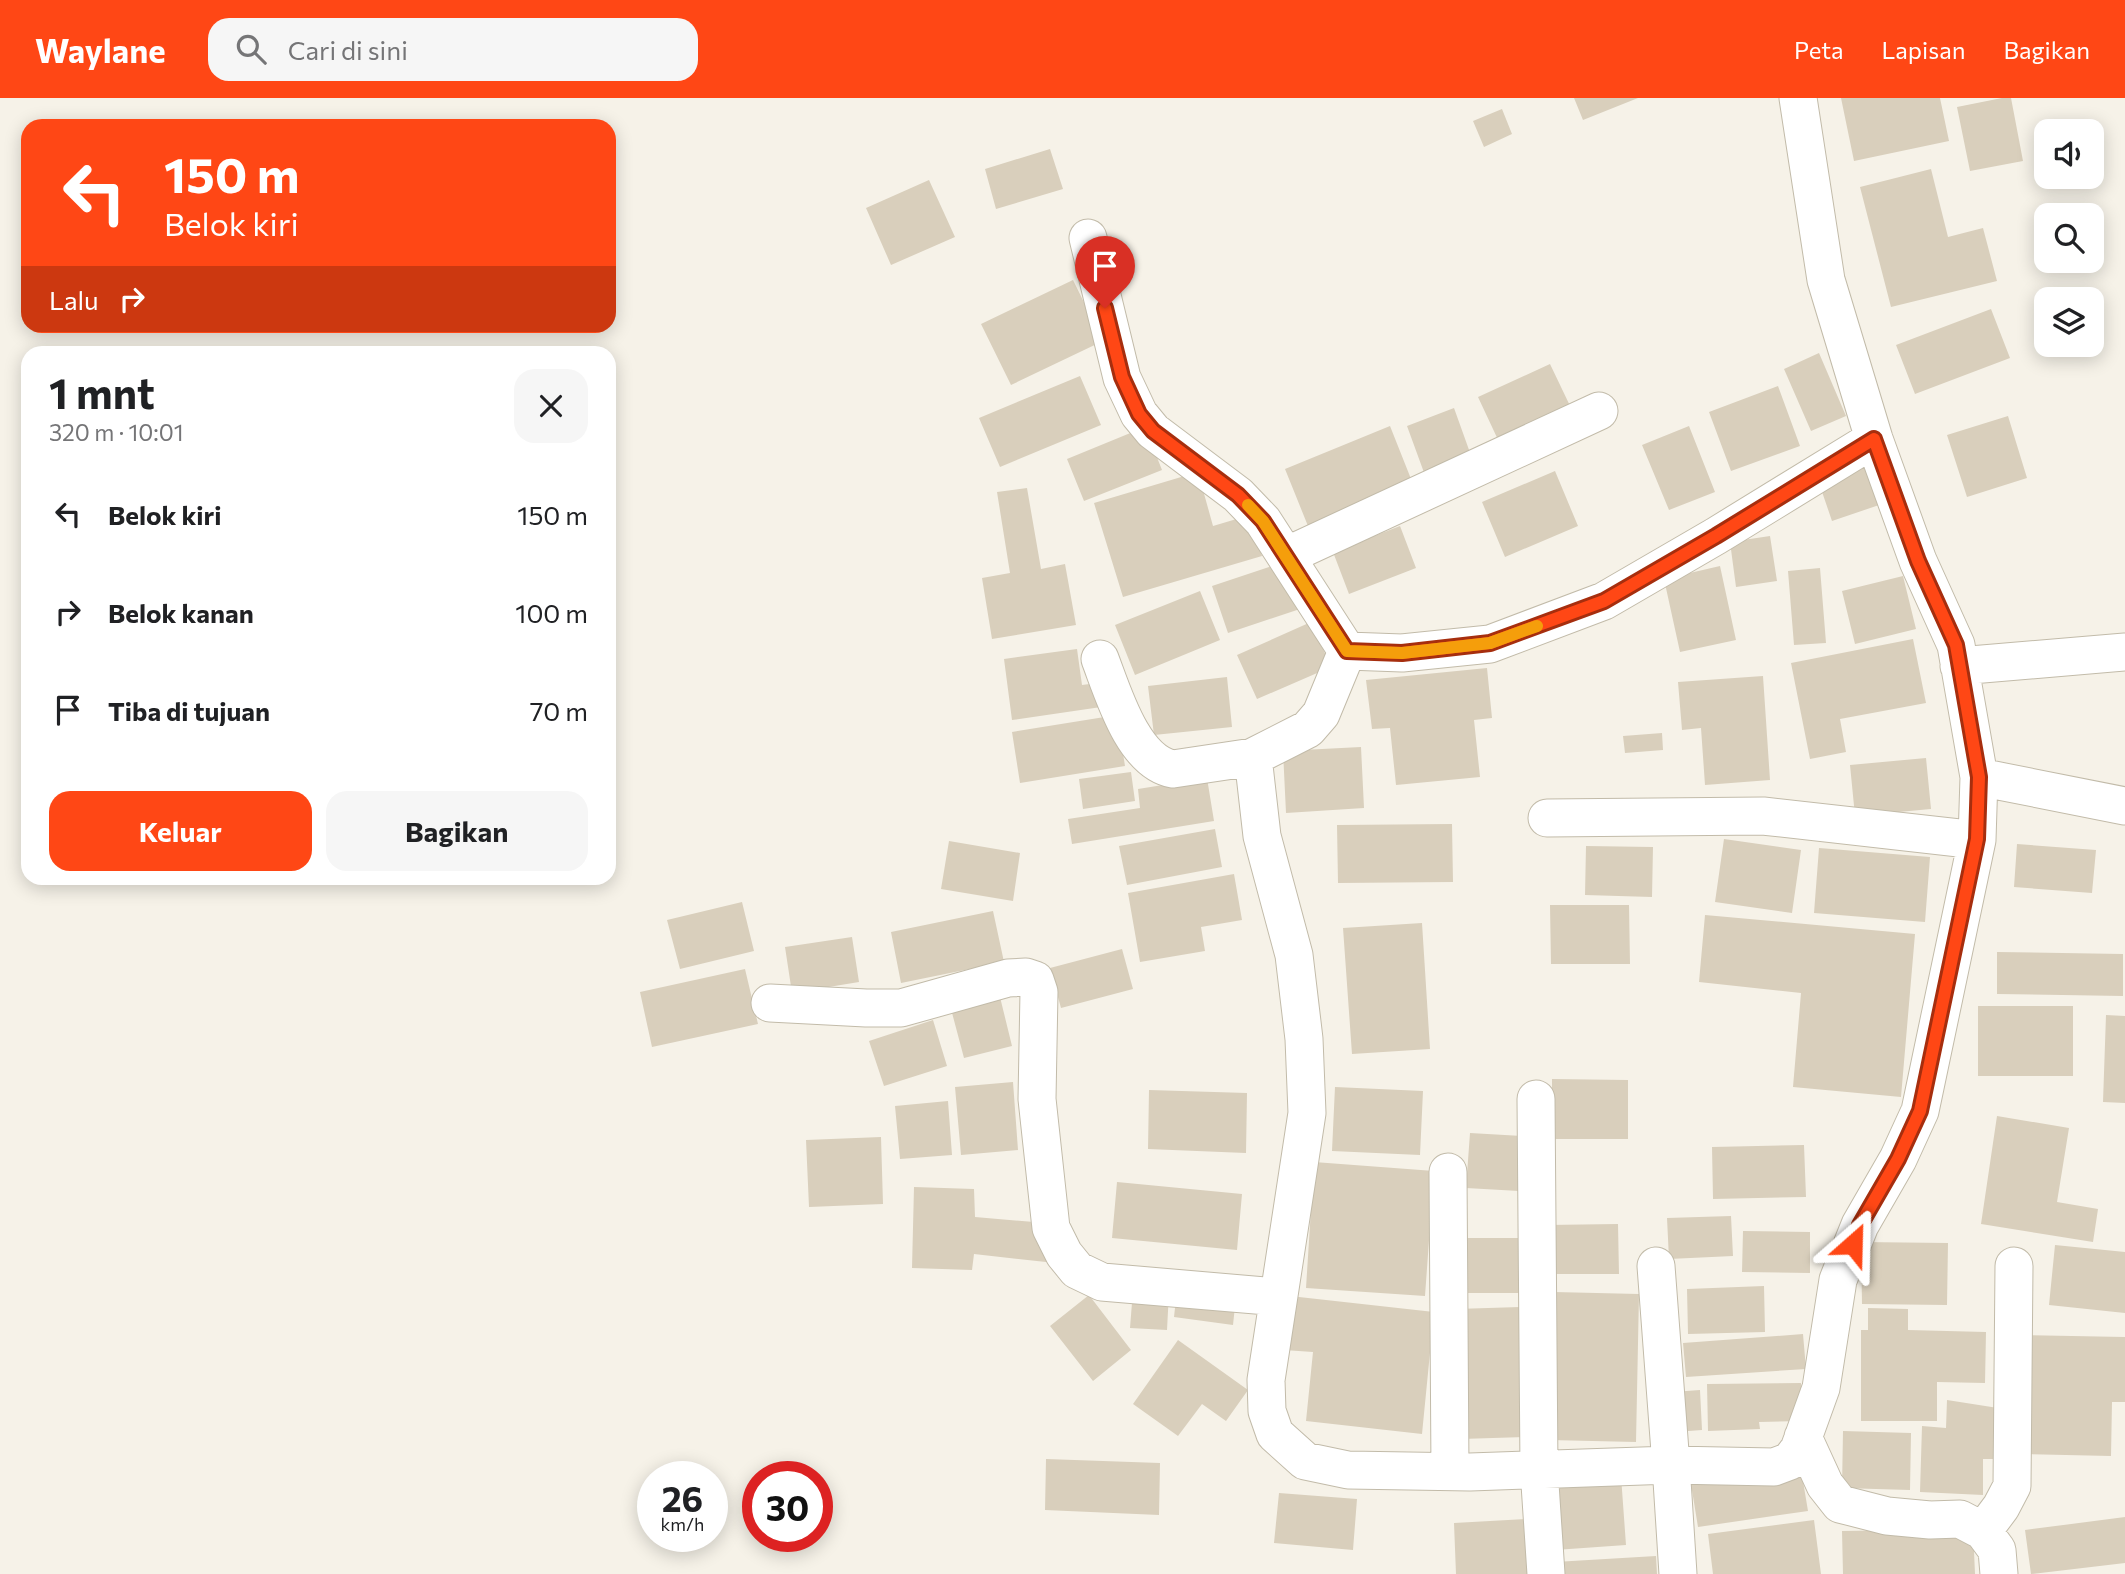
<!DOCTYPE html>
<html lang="id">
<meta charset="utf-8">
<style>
:root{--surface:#fff;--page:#f6f6f6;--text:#202124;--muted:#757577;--accent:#ff4715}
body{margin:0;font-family:Commissioner,sans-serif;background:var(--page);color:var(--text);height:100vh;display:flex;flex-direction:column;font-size:26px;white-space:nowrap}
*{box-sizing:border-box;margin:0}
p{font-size:23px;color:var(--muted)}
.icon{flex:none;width:38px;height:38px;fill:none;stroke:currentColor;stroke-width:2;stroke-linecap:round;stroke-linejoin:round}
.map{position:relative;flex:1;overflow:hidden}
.sheet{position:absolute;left:21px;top:248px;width:595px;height:539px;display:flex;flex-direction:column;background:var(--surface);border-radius:21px;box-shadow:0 4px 18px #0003}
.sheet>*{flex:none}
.top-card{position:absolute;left:21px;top:21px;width:595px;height:214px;border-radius:21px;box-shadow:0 4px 18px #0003;background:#ff4715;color:#fff;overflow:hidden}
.controls{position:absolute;left:2034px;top:21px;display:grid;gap:14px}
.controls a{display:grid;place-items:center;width:70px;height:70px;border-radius:14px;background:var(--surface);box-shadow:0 4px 18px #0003;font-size:35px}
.speed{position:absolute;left:637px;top:1363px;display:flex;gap:14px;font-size:35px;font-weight:700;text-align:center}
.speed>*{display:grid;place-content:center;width:91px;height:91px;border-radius:50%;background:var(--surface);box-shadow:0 4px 18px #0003;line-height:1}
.speed small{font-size:18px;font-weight:400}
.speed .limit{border:10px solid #d22;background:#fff;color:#111}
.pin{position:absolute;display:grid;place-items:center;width:60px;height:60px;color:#fff;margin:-72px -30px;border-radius:50% 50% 50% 0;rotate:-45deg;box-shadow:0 0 7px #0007}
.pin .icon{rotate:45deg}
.me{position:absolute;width:77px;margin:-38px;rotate:25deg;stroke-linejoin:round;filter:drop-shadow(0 0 5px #0008)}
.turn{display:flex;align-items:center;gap:24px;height:147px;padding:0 28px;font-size:32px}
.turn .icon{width:91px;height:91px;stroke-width:2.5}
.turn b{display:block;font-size:49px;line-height:60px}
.then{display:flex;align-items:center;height:66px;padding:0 28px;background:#0003;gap:14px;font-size:26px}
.round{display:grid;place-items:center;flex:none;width:74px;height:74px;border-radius:21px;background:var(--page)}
.overview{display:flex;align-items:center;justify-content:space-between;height:119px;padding:0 28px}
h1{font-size:42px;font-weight:700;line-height:52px}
.cta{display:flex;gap:14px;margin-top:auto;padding:14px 28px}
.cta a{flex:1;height:80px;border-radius:21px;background:var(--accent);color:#fff;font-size:28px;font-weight:700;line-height:80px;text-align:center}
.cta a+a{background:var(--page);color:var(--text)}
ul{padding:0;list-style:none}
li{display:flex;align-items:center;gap:21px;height:98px;padding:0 28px}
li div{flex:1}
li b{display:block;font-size:26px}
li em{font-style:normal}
header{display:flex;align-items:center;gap:42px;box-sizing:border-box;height:98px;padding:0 35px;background:var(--accent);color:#fff}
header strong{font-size:33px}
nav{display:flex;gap:38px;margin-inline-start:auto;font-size:24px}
.search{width:490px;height:63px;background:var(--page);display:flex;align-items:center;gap:18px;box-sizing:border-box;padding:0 24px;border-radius:21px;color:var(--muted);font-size:26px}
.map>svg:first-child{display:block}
.building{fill:#d9cfbc}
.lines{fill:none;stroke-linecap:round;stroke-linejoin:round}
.street-casing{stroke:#c2bba9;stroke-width:39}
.street{stroke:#fff;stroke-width:37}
.route-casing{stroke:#a62e0e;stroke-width:18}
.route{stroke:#ff4715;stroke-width:12}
.slow{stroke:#f59e0b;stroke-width:12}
</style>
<header>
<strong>Waylane</strong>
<div class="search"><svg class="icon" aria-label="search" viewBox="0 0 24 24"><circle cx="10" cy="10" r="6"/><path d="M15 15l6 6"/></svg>Cari di sini</div>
<nav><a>Peta</a><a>Lapisan</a><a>Bagikan</a></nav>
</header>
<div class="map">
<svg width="2125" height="1476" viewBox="0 0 2125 1476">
<rect width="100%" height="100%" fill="#f6f2e8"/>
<!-- building -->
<path class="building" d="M1574,0H1638L1583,22Z
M1841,0H1940L1949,43L1854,63Z
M2002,0H2011L2023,63L1970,73L1957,9Z
M1502,11L1512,36L1484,49L1473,23Z
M1050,51L1063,91L996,111L985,71Z
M1931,71L1948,139L1983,130L1997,183L1891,209L1860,89Z
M929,82L955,139L891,167L866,110Z
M1073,182L1103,243L1011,287L981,226Z
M1991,211L2010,260L1915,296L1896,247Z
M1819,255L1846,318L1811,333L1784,271Z
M1550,266L1572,312L1500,346L1478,299Z
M1080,278L1101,327L1000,369L979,320Z
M1778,288L1800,348L1731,373L1709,314Z
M1454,310L1473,363L1426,380L1407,328Z
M2008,318L2027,380L1967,399L1947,337Z
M1390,328L1415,391L1310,433L1285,371Z
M1689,328L1715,394L1669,412L1642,347Z
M1145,329L1162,372L1084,403L1067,361Z
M1871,364L1885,405L1832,423L1818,382Z
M1555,373L1578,428L1505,459L1482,404Z
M1198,374L1213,428L1250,417L1262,458L1123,499L1094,405Z
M1027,390L1041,471L1065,466L1076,527L992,541L982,480L1010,475L997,394Z
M1400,428L1416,470L1349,496L1333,454Z
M1770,438L1777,483L1736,489L1730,444Z
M1284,464L1300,511L1228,535L1212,488Z
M1720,468L1736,542L1680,554L1664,481Z
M1820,470L1826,545L1794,547L1788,473Z
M1903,478L1916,531L1855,546L1842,493Z
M1200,493L1220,542L1135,577L1115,527Z
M1311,524L1331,569L1257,601L1237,557Z
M1913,541L1926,605L1840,621L1846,654L1810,661L1791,565Z
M1077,551L1082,587L1105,584L1108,608L1012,622L1004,561Z
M1487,570L1492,620L1474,622L1480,679L1396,687L1390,630L1372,631L1366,582Z
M1763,578L1770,682L1705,687L1701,630L1682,632L1678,584Z
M1227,579L1232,629L1154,637L1148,588Z
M1117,617L1125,668L1020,685L1012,634Z
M1662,635L1663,652L1625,655L1623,638Z
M1361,649L1364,710L1286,715L1283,653Z
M1926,660L1931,711L1855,718L1850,667Z
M1131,674L1135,703L1083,711L1079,681Z
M1207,680L1214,723L1072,746L1068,721L1140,710L1138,691Z
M1452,726L1453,784L1338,785L1337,727Z
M1215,731L1222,769L1127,787L1119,748Z
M1724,741L1801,752L1792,815L1715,804Z
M949,743L1020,755L1013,803L941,791Z
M2017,746L2096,752L2092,795L2014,789Z
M1586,748L1653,749L1652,799L1585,797Z
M1819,750L1930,759L1925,824L1814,815Z
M1234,776L1242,822L1201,829L1205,853L1140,864L1128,795Z
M742,804L754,853L680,871L667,822Z
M1550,807H1629L1630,866H1551Z
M993,813L1004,864L901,885L891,834Z
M1705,817L1915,836L1901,999L1793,989L1801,895L1699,884Z
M1422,825L1430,951L1352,956L1343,830Z
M852,839L859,884L792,895L785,849Z
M1122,851L1133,891L1061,910L1050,870Z
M1997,854L2123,856V898L1997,896Z
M745,871L758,926L652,949L640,894Z
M1000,899L1012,948L964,960L951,911Z
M1978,908H2073V978H1978Z
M2106,917L2125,918V1005L2103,1004Z
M933,922L947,968L884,988L869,943Z
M1552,981L1628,982V1041H1552Z
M1013,984L1018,1052L961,1057L955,989Z
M1335,989L1423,993L1420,1057L1332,1053Z
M1149,992L1247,995L1246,1055L1148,1051Z
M948,1003L952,1057L900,1061L895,1008Z
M1997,1018L2069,1030L2057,1104L2098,1111L2093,1144L1981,1126Z
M1470,1035L1522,1038L1519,1093L1466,1090Z
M881,1039L883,1106L809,1109L806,1042Z
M1804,1047L1806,1099L1713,1101L1712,1049Z
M1314,1064L1434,1073L1425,1198L1306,1190Z
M1117,1084L1242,1096L1237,1152L1112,1140Z
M914,1089L974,1091L975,1119L1046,1125V1164L974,1156L972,1172L912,1170Z
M1731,1118L1733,1158L1669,1161L1667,1120Z
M1618,1126L1619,1176H1546V1127Z
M1743,1133L1810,1134V1175L1742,1174Z
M1462,1140H1525V1195H1462Z
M1861,1144L1948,1145L1947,1207L1862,1206Z
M2055,1147L2125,1154V1215L2049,1207Z
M1764,1188L1765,1234L1688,1236L1687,1191Z
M1133,1192L1169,1194L1167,1232L1130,1230Z
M1177,1192L1236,1199L1233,1227L1174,1219Z
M1554,1194L1639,1196L1636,1344L1549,1342Z
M1089,1197L1131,1252L1093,1283L1050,1228Z
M1290,1198L1434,1214L1422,1336L1306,1323L1313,1254L1284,1252Z
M1520,1209L1525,1339L1461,1341L1456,1211Z
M1868,1210L1908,1211V1232L1986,1234L1985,1285L1937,1284V1323H1861V1232H1868Z
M1803,1236L1806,1271L1686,1279L1683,1245Z
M2025,1237L2125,1239V1304H2112L2111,1358L2023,1356Z
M1178,1242L1248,1292L1226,1323L1202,1306L1178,1338L1133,1306Z
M1801,1285L1802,1323L1759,1324L1760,1331L1708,1333L1707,1286Z
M1700,1292L1702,1332L1675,1334L1673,1294Z
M1947,1302L1998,1310L1999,1361H1983V1397L1920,1394L1922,1328L1946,1330Z
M1843,1333L1911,1335L1910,1392L1842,1390Z
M1046,1361L1160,1365L1159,1417L1045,1412Z
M1801,1371L1808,1413L1698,1429L1691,1386Z
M1621,1378L1626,1447L1555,1452L1550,1383Z
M1279,1395L1357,1401L1353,1452L1274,1445Z
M2125,1419V1465L2031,1476L2025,1432Z
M1528,1421L1531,1476H1456L1454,1425Z
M1814,1422L1821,1476H1713L1708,1436Z
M1973,1431L1975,1476H1843L1842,1433Z
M1656,1458L1657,1476H1556L1555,1464Z"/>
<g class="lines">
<defs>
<path id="street" d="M1088,140L1122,280L1139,316L1153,333L1238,397L1263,423L1347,553L1321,616L1308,631L1253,659L1262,738L1294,857L1304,941L1307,1015L1266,1282L1267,1313L1275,1336L1305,1363L1348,1372L1470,1374L1671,1367L1678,1476
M1286,458L1599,313
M1347,553L1402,555L1490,546L1604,503L1716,438L1874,341
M1100,561C1113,595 1133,664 1173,671L1253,659
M1959,568L2125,554
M1979,679L2125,708
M1547,720L1763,718L1977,742
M770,905L866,910H901L1008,880L1026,879L1035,882L1039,894L1037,1001L1051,1130L1064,1156L1077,1172L1102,1184L1278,1199
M1536,1001L1539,1371L1546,1476
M1448,1074L1450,1373
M1656,1168L1671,1367L1774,1369L1790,1363L1799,1351L1821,1290L1838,1182L1860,1127L1898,1061L1920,1013L1977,742L1979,679L1956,547L1918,463L1874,341L1826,182L1798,0
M1803,1339L1825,1387L1840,1406L1887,1418L1930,1422L1960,1421L1983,1433L1997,1452L1999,1476
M1983,1433L2001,1409L2012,1388L2014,1168"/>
</defs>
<!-- street casing -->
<use href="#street" class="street-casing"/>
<!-- street -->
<use href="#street" class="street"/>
</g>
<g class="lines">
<defs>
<path id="route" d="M1105,210L1122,279L1139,316L1153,333L1238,397L1263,423L1347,553L1402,555L1490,545L1604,503L1716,438L1874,341L1918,463L1956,547L1979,679L1977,741L1920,1013L1898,1061L1860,1127L1853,1146"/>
</defs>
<!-- route casing -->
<use href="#route" class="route-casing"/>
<!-- route -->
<use href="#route" class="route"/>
<!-- slow -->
<path class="slow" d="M1248,407L1263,423L1347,553L1402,555L1490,545L1537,528"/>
</g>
</svg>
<div class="controls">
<a><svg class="icon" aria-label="sound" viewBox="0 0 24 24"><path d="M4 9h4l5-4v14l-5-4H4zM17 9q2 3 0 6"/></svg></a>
<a><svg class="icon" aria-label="search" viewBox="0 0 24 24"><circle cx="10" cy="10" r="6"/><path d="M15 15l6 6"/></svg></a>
<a><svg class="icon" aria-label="layers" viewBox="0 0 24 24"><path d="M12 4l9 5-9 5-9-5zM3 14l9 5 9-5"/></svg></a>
</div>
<div class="speed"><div>26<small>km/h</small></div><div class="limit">30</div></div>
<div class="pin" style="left:1105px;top:210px;background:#d93025"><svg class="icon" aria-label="arrive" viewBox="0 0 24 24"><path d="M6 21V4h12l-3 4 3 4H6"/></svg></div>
<svg class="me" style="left:1853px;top:1146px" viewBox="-20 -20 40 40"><path d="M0-17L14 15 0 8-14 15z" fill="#ff4715" stroke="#fff" stroke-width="4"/></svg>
<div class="top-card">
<div class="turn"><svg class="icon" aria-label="left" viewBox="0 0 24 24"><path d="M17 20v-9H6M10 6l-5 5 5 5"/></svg><div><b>150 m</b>Belok kiri</div></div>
<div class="then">Lalu<svg class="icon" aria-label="right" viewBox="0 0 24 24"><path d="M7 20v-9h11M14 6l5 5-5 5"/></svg></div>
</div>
<section class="sheet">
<div class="overview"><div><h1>1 mnt</h1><p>320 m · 10:01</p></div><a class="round"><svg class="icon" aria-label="close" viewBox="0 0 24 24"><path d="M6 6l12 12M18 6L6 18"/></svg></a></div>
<ul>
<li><svg class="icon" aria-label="left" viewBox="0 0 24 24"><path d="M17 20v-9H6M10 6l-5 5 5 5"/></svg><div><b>Belok kiri</b></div><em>150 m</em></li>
<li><svg class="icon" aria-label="right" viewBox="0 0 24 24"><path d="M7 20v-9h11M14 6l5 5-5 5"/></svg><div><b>Belok kanan</b></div><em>100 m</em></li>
<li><svg class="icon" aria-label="arrive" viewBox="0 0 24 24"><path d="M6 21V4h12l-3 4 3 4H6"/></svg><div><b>Tiba di tujuan</b></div><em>70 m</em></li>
</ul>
<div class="cta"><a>Keluar</a><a>Bagikan</a></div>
</section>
</div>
